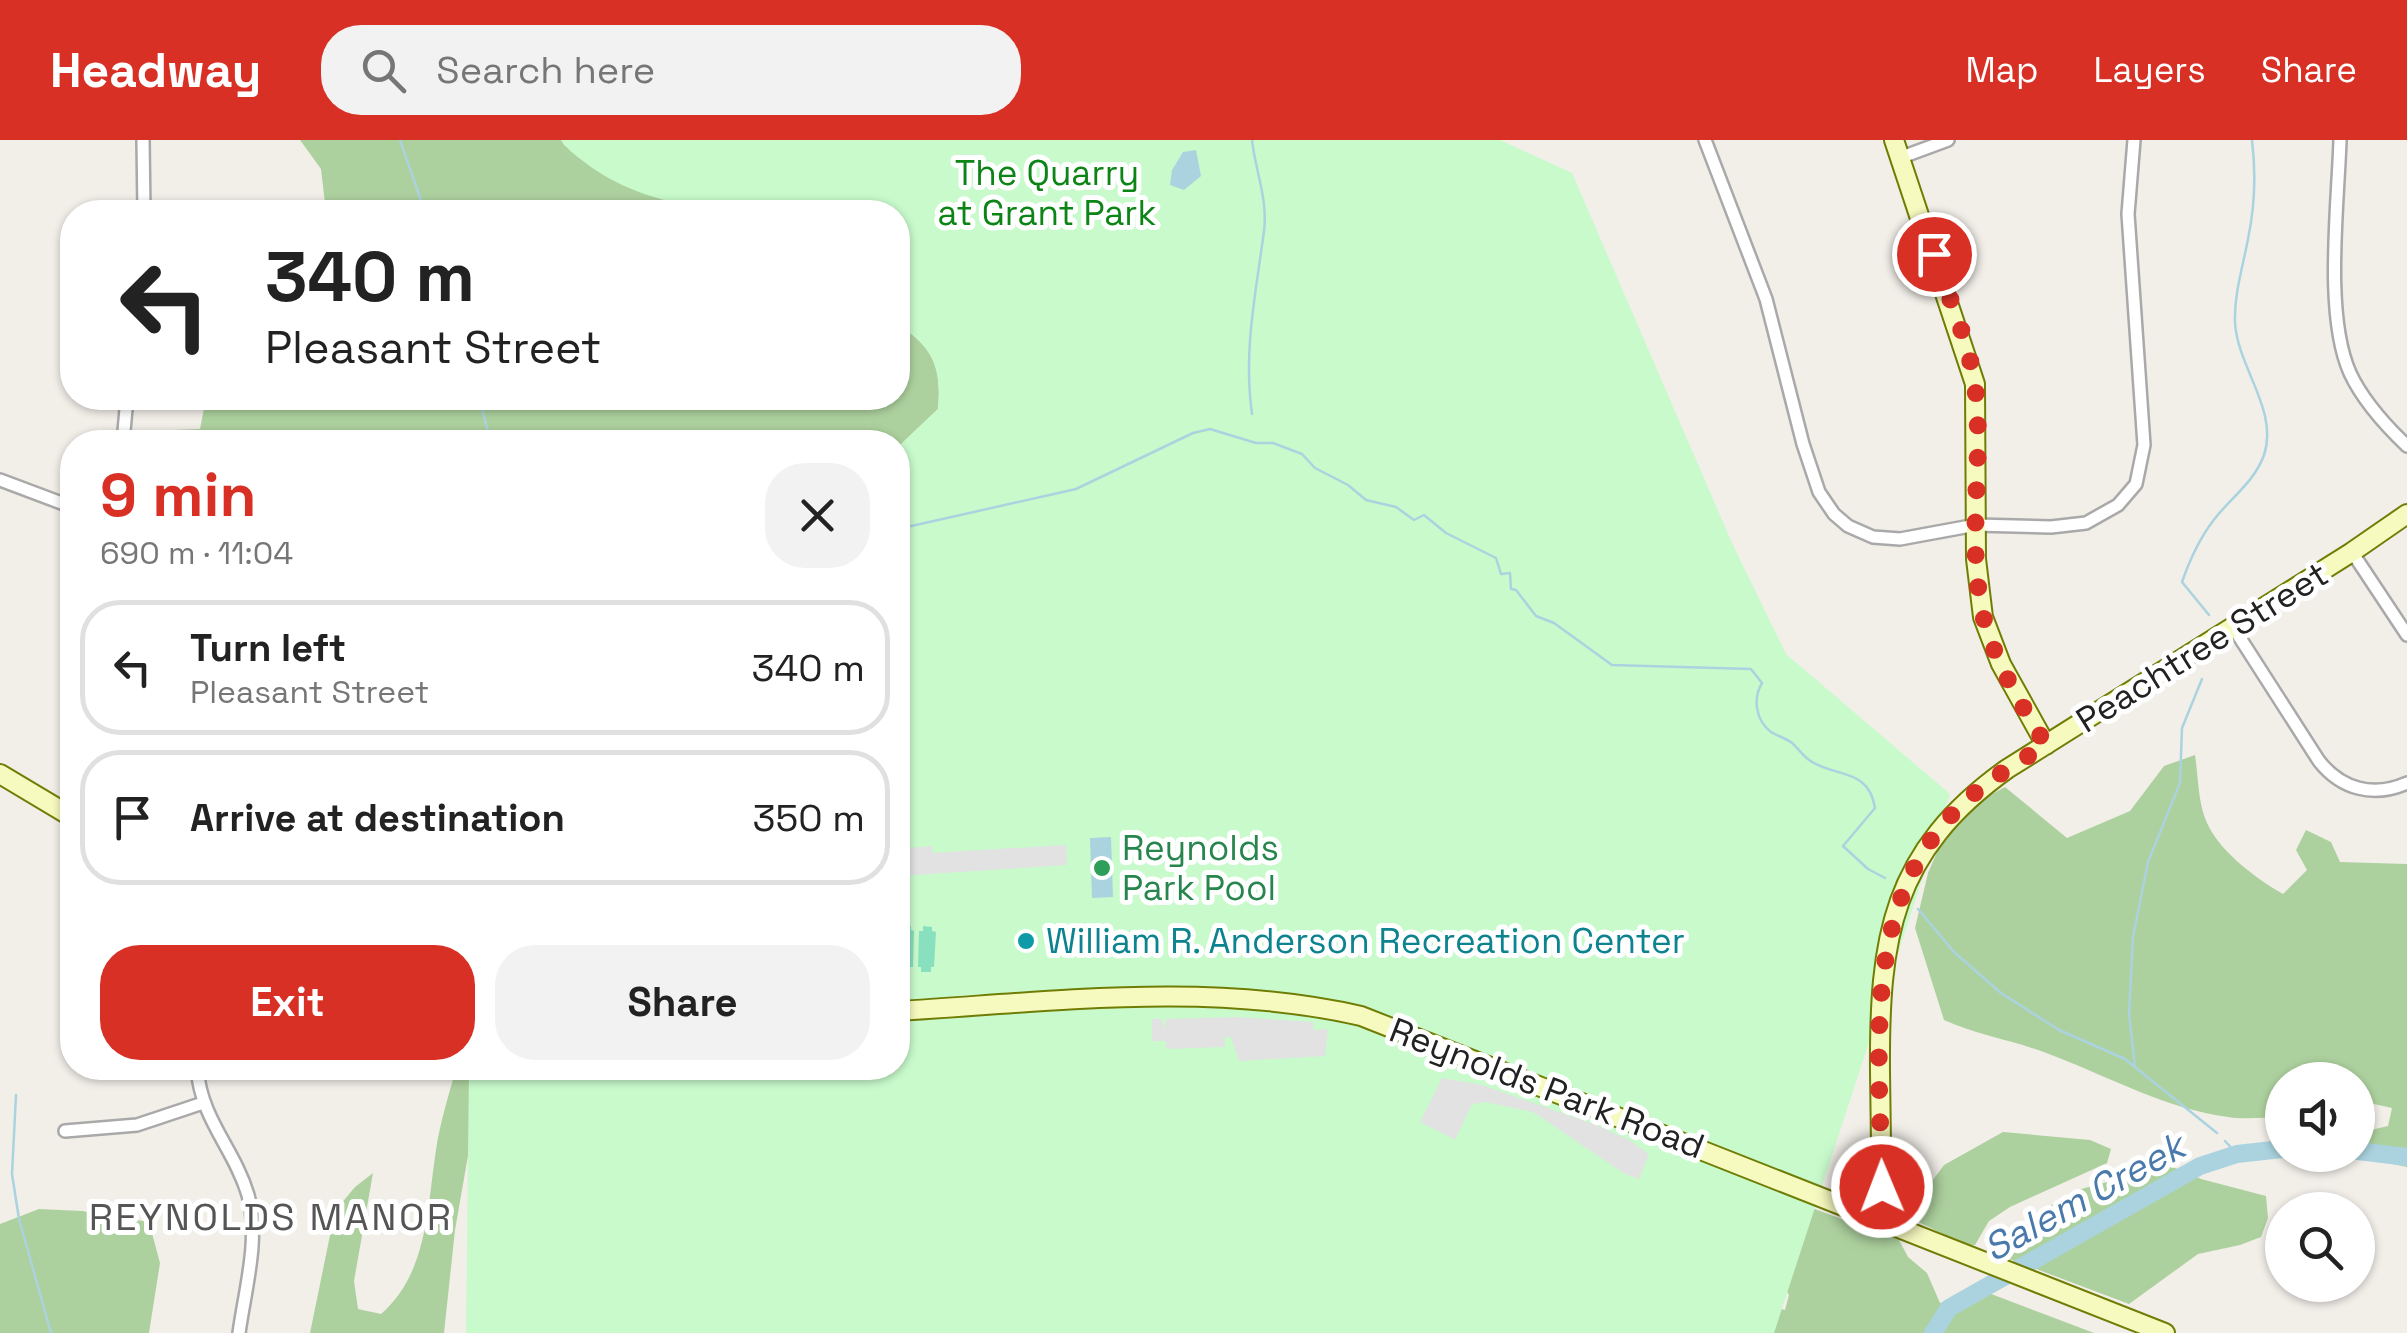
<!DOCTYPE html>
<meta charset="utf-8">
<style>
:root{--surface:#fff;--page:#f2f2f2;--text:#222;--muted:#767676;--line:#e0e0e0;--accent:#d93025}
body{margin:0;font-family:"Space Grotesk",sans-serif;background:var(--page);color:var(--text);height:100vh;display:flex;flex-direction:column;font-size:38px;white-space:nowrap}
*{box-sizing:border-box;margin:0}
p{font-size:32px;color:var(--muted)}
.icon{flex:none;width:55px;height:55px;fill:none;stroke:currentColor;stroke-width:2;stroke-linecap:round;stroke-linejoin:round}
.map{position:relative;flex:1;overflow:hidden}
.drawer{position:absolute;left:60px;top:290px;width:850px;height:650px;display:flex;flex-direction:column;background:var(--surface);border-radius:40px;box-shadow:0 2px 8px #0004}
.drawer>*{flex:none}
.hud{position:absolute;left:60px;top:60px;width:850px;height:210px;border-radius:40px;box-shadow:0 2px 8px #0004;background:#fff;color:var(--text);overflow:hidden}
.buttons{position:absolute;left:2265px;top:922px;display:grid;gap:20px}
.buttons a{display:grid;place-items:center;width:110px;height:110px;border-radius:50%;background:var(--surface);box-shadow:0 2px 8px #0004;font-size:50px}
.pin{position:absolute;display:grid;place-items:center;width:85px;height:85px;color:#fff;margin:-42px;border:5px solid #fff;border-radius:50%;box-shadow:0 2px 10px #0007}
.me{position:absolute;width:110px;margin:-55px;rotate:359deg;stroke-linejoin:round;filter:drop-shadow(0 0 8px #0008)}
.turn{display:flex;align-items:center;gap:35px;height:210px;padding:0 40px;font-size:45px}
.turn .icon{width:130px;height:130px;stroke-width:2.5}
.turn b{display:block;font-size:70px;line-height:85px}
.round{display:grid;place-items:center;flex:none;width:105px;height:105px;border-radius:40px;background:var(--page)}
.head{display:flex;align-items:center;justify-content:space-between;height:170px;padding:0 40px}
h1{font-size:60px;font-weight:700;line-height:75px;color:var(--accent)}
.cta{display:flex;gap:20px;margin-top:auto;padding:20px 40px}
.cta a{flex:1;height:115px;border-radius:40px;background:var(--accent);color:#fff;font-size:40px;font-weight:700;line-height:115px;text-align:center}
.cta a+a{background:var(--page);color:var(--text)}
ul{padding:0;list-style:none}
li{display:flex;align-items:center;gap:30px;height:135px;margin:0 20px 15px;padding:0 20px;border:5px solid var(--line);border-radius:40px}
li div{flex:1}
li b{display:block;font-size:38px}
li em{font-style:normal}
header{display:flex;align-items:center;gap:60px;box-sizing:border-box;height:140px;padding:0 50px;background:var(--accent);color:#fff}
header strong{font-size:48px}
nav{display:flex;gap:55px;margin-inline-start:auto;font-size:35px}
.search{width:700px;height:90px;background:var(--page);display:flex;align-items:center;gap:25px;box-sizing:border-box;padding:0 35px;border-radius:40px;color:var(--muted);font-size:38px}
.map>svg:first-child{display:block}
.forest{fill:#add19e}
.park{fill:#c8facc}
.pitch{fill:#88e0be}
.parking{fill:#e2e2e2}
.water{fill:#aad3df}
.lines{fill:none;stroke-linecap:round;stroke-linejoin:round}
.stream{stroke:#aad3df;stroke-width:2.5}
.river{stroke:#aad3df;stroke-width:18}
.street-casing{stroke:#a9a9a9;stroke-width:16}
.secondary-casing{stroke:#707d05;stroke-width:22}
.street{stroke:#fff;stroke-width:11}
.secondary{stroke:#f7fabf;stroke-width:18}
.route{stroke:#d93025;stroke-width:18;stroke-dasharray:0 32.4}
.leisure-dot{fill:#2e9e5b;stroke:#fff;stroke-width:4}
.culture-dot{fill:#0f9aa8;stroke:#fff;stroke-width:4}
.labels{text-anchor:middle;stroke-width:10;stroke-linejoin:round;paint-order:stroke}
.park-label{font-size:35px;fill:#0c8416;stroke:#fff}
.street-label{font-size:35px;fill:#222;stroke:#fff}
.leisure-label{font-size:35px;fill:#27864d;stroke:#fff;text-anchor:start}
.culture-label{font-size:35px;fill:#0d838f;stroke:#fff;text-anchor:start}
.water-label{font-size:38px;font-style:italic;fill:#4a7aab;stroke:#fff}
.neighbourhood-label{font-size:38px;letter-spacing:2.5px;fill:#555;stroke:#fff}
</style>
<header>
<strong>Headway</strong>
<div class="search"><svg class="icon" aria-label="search" viewBox="0 0 24 24"><circle cx="10" cy="10" r="6"/><path d="M15 15l6 6"/></svg>Search here</div>
<nav><a>Map</a><a>Layers</a><a>Share</a></nav>
</header>
<div class="map">
<svg width="2407" height="1193" viewBox="0 0 2407 1193">
<rect width="100%" height="100%" fill="#f2efe9"/>
<!-- forest -->
<path class="forest" d="M300,0H561L565,6L743,72H326L321,29Z
M898,185C933,206 942,228 938,269L898,307V302H145L146,291L200,289L206,258H898Z
M2195,615C2198,635 2198,659 2205,678C2216,709 2255,738 2283,754L2307,730L2296,710L2306,690L2331,702L2340,722L2407,724V1027L2351,1015H2358V993L2388,986L2392,968L2374,964L2358,967V940H2282V977C2265,977 2246,980 2228,977C2167,969 2111,938 2054,916C2018,901 1979,896 1944,880L1915,788L1928,733L1953,675L2005,647L2067,698L2130,671L2164,626Z
M456,928H502L473,987L455,1090L444,1193H310L335,1071L355,1047L373,1033L354,1141L358,1169L381,1174C428,1133 427,1068 436,1010C440,982 449,955 456,928Z
M2003,992L2090,1000L2111,1009L2107,1023L2010,1067L1989,1081L1975,1105H1966L1906,1076L1944,1025Z
M2162,1027H2173L2201,1039L2266,1056L2268,1078L2261,1097L2240,1105L2198,1114L2129,1164L1999,1115L2012,1090L2074,1051Z
M1782,1057L1899,1100L1908,1117L1927,1133L1940,1163L1986,1152L2094,1193H1475L1763,1164L1785,1170L1789,1155L1765,1116Z
M39,1069L82,1071L149,1082L160,1123L149,1193H0V1084Z"/>
<!-- park -->
<path class="park" d="M561,0H1500L1572,33L1732,403L1786,514L1950,654L1774,1193H466L469,928H898V307L938,269C942,228 933,206 898,185V72C797,72 666,87 583,21C575,15 567,9 561,0Z"/>
<!-- pitch -->
<path class="pitch" d="M901,785L911,786V790L914,791L913,827H909V832H900L898,790H901Z
M923,786L932,787V791L936,792L934,827H931V832H921V827H918L919,791H923Z"/>
<!-- parking -->
<path class="parking" d="M1066,705L1067,725L898,736V709L932,706V713Z
M1237,877L1313,882L1314,890L1328,889L1325,916L1239,921L1231,897H1225V907L1166,909V901H1152V879H1162L1164,889L1166,879Z
M1442,938L1482,945L1596,985L1631,1001L1649,1014L1639,1039L1625,1034L1533,972L1485,962L1472,964L1455,1000L1420,982Z"/>
<!-- water -->
<path class="water" d="M1196,10L1201,36L1184,50L1170,45L1172,30L1183,12Z
M1111,697L1113,757L1092,758L1090,698Z"/>
<g class="lines">
<!-- stream -->
<path class="stream" d="M400,0L425,72
M1252,0C1255,30 1268,58 1264,91C1256,153 1243,210 1252,274
M479,258L491,302
M898,389L1076,349L1193,293L1210,289L1256,303H1273L1302,314L1315,328L1348,345L1366,360L1396,367L1414,380L1424,375L1446,393L1496,418L1501,434L1510,433L1511,449L1516,450L1536,476L1554,483L1612,525L1751,529L1762,543C1753,558 1755,580 1771,592C1777,596 1786,598 1792,603C1798,608 1802,615 1809,620C1834,638 1869,627 1875,668L1843,706L1868,729L1885,738
M2209,475L2182,442C2189,422 2200,398 2213,381C2229,359 2254,343 2264,315C2279,270 2237,227 2235,182C2234,154 2243,126 2248,99C2255,66 2256,33 2252,0
M1918,769L1954,812L2001,853L2059,890L2125,919L2217,993
M2135,927L2129,873L2133,797L2148,722L2180,643L2182,588L2202,539
M16,955L12,1034L19,1079L51,1193
M2225,1001L2237,1014"/>
<!-- river -->
<path class="river" d="M2358,1011L2407,1017
M1933,1193L1949,1168L2200,1026L2237,1014L2282,1009"/>
<defs>
<path id="street" d="M143,0L144,72
M1705,0L1766,159L1803,304L1819,352L1834,374L1848,386L1873,397L1900,399L1976,385L2051,387L2086,383L2118,365L2136,344L2144,305L2128,74L2134,0
M2340,0C2338,65 2324,175 2350,233C2363,261 2385,285 2407,306
M1902,17L1948,0
M123,302L127,258
M0,340L72,367
M2352,412L2407,495
M2233,487L2319,621C2341,649 2373,658 2407,643
M197,928C201,980 234,1008 248,1055C260,1099 245,1149 239,1193
M65,991L137,985L203,963"/>
<path id="secondary" d="M1894,0L1975,244L1976,419L1983,477L2001,524L2046,605
M0,634L72,677
M898,871C1051,862 1209,841 1361,876L2165,1193
M1882,1079C1881,1030 1881,981 1880,932C1879,798 1891,712 2007,629L2352,412L2407,374"/>
</defs>
<!-- street casing -->
<use href="#street" class="street-casing"/>
<!-- secondary casing -->
<use href="#secondary" class="secondary-casing"/>
<!-- street -->
<use href="#street" class="street"/>
<!-- secondary -->
<use href="#secondary" class="secondary"/>
</g>
<g class="lines">
<!-- route -->
<path class="route" d="M1882,1047C1880,913 1857,755 1970,657C1993,637 2020,621 2046,605C2019,561 1988,512 1980,460C1968,389 1984,317 1975,246C1969,201 1948,156 1934,114"/>
</g>
<!-- markers -->
<circle class="leisure-dot" cx="1102" cy="728" r="10"/>
<circle class="culture-dot" cx="1026" cy="801" r="10"/>
<g class="labels">
<!-- park labels -->
<g class="park-label">
<text x="1047" y="45">The Quarry<tspan x="1047" dy="40">at Grant Park</tspan></text>
</g>
<!-- street labels -->
<g class="street-label">
<text transform="translate(2202 507) rotate(-32)" y="12">Peachtree Street</text>
<text transform="translate(1547 948) rotate(21)" y="12">Reynolds Park Road</text>
</g>
<!-- leisure labels -->
<g class="leisure-label">
<text x="1122" y="720">Reynolds<tspan x="1122" dy="40">Park Pool</tspan></text>
</g>
<!-- culture labels -->
<g class="culture-label">
<text x="1046" y="813">William R. Anderson Recreation Center</text>
</g>
<!-- water labels -->
<g class="water-label">
<text transform="translate(2084 1057) rotate(-29)" y="13">Salem Creek</text>
</g>
<!-- neighbourhood labels -->
<g class="neighbourhood-label">
<text x="271" y="1090">REYNOLDS MANOR</text>
</g>
</g>
</svg>
<div class="buttons">
<a><svg class="icon" aria-label="sound" viewBox="0 0 24 24"><path d="M4 9h4l5-4v14l-5-4H4zM17 9q2 3 0 6"/></svg></a>
<a><svg class="icon" aria-label="search" viewBox="0 0 24 24"><circle cx="10" cy="10" r="6"/><path d="M15 15l6 6"/></svg></a>
</div>
<div class="pin" style="left:1934px;top:114px;background:#d93025"><svg class="icon" aria-label="arrive" viewBox="0 0 24 24"><path d="M6 21V4h12l-3 4 3 4H6"/></svg></div>
<svg class="me" style="left:1882px;top:1047px" viewBox="-20 -20 40 40"><circle r="17" fill="#d93025" stroke="#fff" stroke-width="3"/><path d="M0-11L8 9 0 5-8 9z" fill="#fff"/></svg>
<div class="hud">
<div class="turn"><svg class="icon" aria-label="left" viewBox="0 0 24 24"><path d="M17 20v-9H6M10 6l-5 5 5 5"/></svg><div><b>340 m</b>Pleasant Street</div></div>
</div>
<section class="drawer">
<div class="head"><div><h1>9 min</h1><p>690 m · 11:04</p></div><a class="round"><svg class="icon" aria-label="close" viewBox="0 0 24 24"><path d="M6 6l12 12M18 6L6 18"/></svg></a></div>
<ul>
<li><svg class="icon" aria-label="left" viewBox="0 0 24 24"><path d="M17 20v-9H6M10 6l-5 5 5 5"/></svg><div><b>Turn left</b><p>Pleasant Street</p></div><em>340 m</em></li>
<li><svg class="icon" aria-label="arrive" viewBox="0 0 24 24"><path d="M6 21V4h12l-3 4 3 4H6"/></svg><div><b>Arrive at destination</b></div><em>350 m</em></li>
</ul>
<div class="cta"><a>Exit</a><a>Share</a></div>
</section>
</div>
